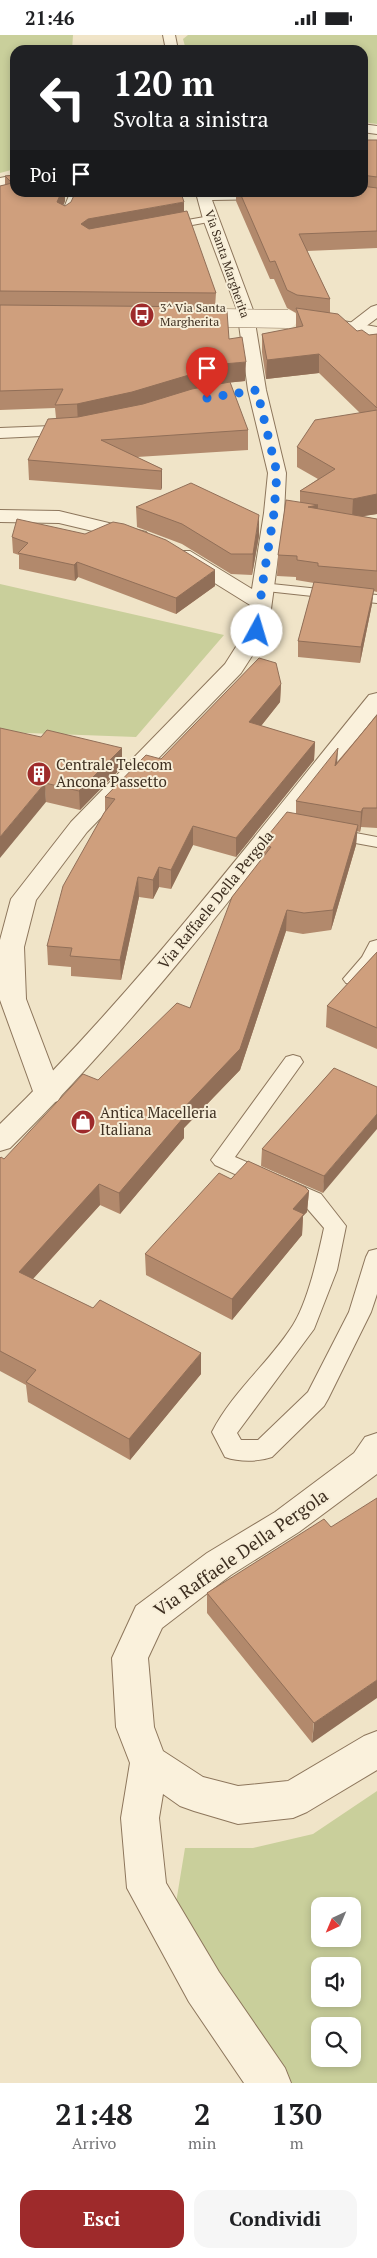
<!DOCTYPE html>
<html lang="it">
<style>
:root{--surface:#fff;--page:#f6f6f6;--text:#202124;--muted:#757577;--accent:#9e2a2b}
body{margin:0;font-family:"PT Serif",serif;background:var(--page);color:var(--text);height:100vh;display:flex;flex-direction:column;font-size:19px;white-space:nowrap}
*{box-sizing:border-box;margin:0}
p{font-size:16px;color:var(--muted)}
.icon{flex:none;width:28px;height:28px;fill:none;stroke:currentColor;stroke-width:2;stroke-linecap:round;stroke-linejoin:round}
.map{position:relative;height:2048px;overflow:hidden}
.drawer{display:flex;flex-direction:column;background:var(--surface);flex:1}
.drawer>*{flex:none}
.banner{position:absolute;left:10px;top:10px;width:358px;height:152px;border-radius:15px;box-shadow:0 2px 8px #0003;background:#202124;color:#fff;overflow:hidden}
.needle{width:32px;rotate:224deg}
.buttons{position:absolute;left:311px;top:1862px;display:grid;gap:10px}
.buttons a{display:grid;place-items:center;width:50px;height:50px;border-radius:10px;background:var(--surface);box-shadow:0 2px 8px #0003;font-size:25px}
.pin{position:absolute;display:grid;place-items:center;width:42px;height:42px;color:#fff;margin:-51px -21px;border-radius:50% 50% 50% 0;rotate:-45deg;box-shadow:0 0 5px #0007}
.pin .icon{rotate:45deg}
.me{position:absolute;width:55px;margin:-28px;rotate:6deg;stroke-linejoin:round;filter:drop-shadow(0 0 4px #0008)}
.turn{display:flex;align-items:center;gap:18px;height:105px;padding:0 20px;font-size:22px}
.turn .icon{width:65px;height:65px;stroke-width:2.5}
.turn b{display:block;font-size:35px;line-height:42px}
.then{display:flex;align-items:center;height:48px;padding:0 20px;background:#0003;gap:10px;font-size:19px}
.eta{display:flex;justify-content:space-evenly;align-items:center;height:85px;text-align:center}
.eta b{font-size:30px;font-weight:700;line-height:35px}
.cta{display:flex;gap:10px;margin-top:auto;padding:10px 20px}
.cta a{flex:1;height:58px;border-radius:15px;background:var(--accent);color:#fff;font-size:20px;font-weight:700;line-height:58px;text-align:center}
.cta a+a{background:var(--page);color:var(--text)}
.status{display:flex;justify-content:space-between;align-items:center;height:35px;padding:0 25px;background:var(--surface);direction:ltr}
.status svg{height:14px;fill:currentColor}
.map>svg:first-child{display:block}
.green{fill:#c9cf9b;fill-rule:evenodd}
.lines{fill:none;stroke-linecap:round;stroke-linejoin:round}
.service-casing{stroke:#8d765c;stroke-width:2}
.minor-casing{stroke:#8d765c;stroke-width:2}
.tertiary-casing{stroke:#8d765c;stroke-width:2}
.service{fill:#faf1dc;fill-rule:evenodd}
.minor{fill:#faf1dc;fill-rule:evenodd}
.tertiary{fill:#faf1dc;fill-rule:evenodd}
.tertiary-bridge-casing{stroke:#8d765c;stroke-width:19;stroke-linecap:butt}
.tertiary-bridge{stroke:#faf1dc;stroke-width:18}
.wall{fill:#b2896c}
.shaded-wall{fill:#916f58}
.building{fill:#cf9f7d;stroke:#916f58}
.route{stroke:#1a73e8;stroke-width:9;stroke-dasharray:0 16.2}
.labels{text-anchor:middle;stroke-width:4;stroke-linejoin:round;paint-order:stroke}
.far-street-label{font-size:12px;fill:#3d2e20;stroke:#f7eed8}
.far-poi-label{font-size:12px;fill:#3d2e20;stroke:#f7eed8;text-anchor:start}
.poi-label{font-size:15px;fill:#3d2e20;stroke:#f7eed8;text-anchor:start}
.street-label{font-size:15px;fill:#3d2e20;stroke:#f7eed8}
.near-street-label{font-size:18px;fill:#3d2e20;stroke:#f7eed8}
</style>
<div class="status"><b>21:46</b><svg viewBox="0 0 49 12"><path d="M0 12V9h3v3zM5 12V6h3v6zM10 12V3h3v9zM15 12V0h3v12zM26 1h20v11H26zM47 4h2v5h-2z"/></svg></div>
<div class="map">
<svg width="377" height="2048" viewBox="0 0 377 2048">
<rect width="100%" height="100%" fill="#f0e4c8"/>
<!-- green -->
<path class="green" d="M0,0H73L72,15H15V134L0,138Z
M188,0H377V89L363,87L362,15H186L183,4Z
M0,549L224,600L136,702L0,697Z
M377,1756V2048H282L174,1880L185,1813H253L313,1799ZM320,1871H352V1904H320ZM320,1931H352V1964H320ZM320,1991H352V2024H320Z"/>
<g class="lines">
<defs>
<path id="service" d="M70,158H80L70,183L65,186L60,183Z
M210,181L215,184L214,186L165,195L160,192L165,189Z
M262,548L377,560V568L257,555L255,552L257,549Z
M329,793L377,802V812L323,802L320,798L323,794Z
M377,905V929C368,940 361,952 346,948L343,944L362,922L370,907Z
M293,1020L300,1022L303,1027L235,1122L321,1159L346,1191L337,1235L314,1294L237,1398L241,1405H258L308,1357L349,1277L366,1222L369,1216L377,1214V1259L371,1277L328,1364L324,1371L272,1422C258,1427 239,1427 225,1422L212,1397C232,1357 269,1328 293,1290C308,1266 318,1221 324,1193L305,1171L215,1130L211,1125L286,1022Z"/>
<path id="minor" d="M362,89L377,91V99L362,97Z
M196,158H278L280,160L273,164L212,165L253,275L266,355L286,438L284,478L268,596L241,638L87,797L36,865L24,912L26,964L62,1059L58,1066L48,1069L38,1066L34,1059L0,965V905L11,864L71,787L225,629L246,596L250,570L176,524L173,520L176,516H190L252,554L264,478L268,438L248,355L237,275L203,184Z
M377,270V283L361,295H349L347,292L349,289L371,272Z
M78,390L84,391L87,395L84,399L0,403V393Z
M0,475L59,476L146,497L149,501L146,505L139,507L59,488L0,487Z
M377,1398V1439L299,1497L231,1540L162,1593L148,1623L154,1692L163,1716L203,1742L238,1751L288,1746L364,1701L377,1696V1735L307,1777L293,1783L238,1789L194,1776L180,1771L163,1759L159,1783L166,1848L219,1937L285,2033L291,2048H244L189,1967L127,1853L121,1783L130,1728L116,1692L112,1623L136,1571L207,1518L275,1477L354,1418L365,1402Z"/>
<path id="tertiary" d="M163,0H175L178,15H166Z
M15,140V148L0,151V143Z
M315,281L377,292V302L309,289L307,286L309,283Z
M377,658V679C259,827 145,980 10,1113L0,1116V1089C135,958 250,806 369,660Z"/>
</defs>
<!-- service casing -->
<use href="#service" class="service-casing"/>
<!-- minor casing -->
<use href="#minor" class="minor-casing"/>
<!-- tertiary casing -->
<use href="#tertiary" class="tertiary-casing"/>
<!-- service -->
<use href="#service" class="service"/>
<!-- minor -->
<use href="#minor" class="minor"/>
<!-- tertiary -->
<use href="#tertiary" class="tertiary"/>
<defs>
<path id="tertiary-bridge" d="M223,283L288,284"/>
</defs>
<!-- tertiary-bridge casing -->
<use href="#tertiary-bridge" class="tertiary-bridge-casing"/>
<!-- tertiary-bridge -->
<use href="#tertiary-bridge" class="tertiary-bridge"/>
</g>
<!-- wall -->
<path class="wall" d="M362,105H377V213L307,216L330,264V278L357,296L369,300L377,299V479L362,481L377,484V557L373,556L372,569L360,628L298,622V606L314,548L296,545V542L277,541L278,520L300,467V456L318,444L297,432V412L360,378L319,338L266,344L262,317V299L296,293V278L287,273L274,244H270L236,166V158H362Z
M15,140V158H65V166L63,170L65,171L184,176L216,258L215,272L245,346L225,348L248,395V415L137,422L162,434L161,455L29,445L28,425L56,383L55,373L0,375V151L5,150V141Z
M136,472L259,501L252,540L231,539L182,509L137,492Z
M12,502L215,551L176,579L78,542L75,546L19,534V520L13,518Z
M281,649L280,667L261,691L315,707L314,725L236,822L193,810L171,854L159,852L153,864L139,862L121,945L71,941V932L48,930L47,911L105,776V762L161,724Z
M377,680V793L361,792L360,797L357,796L356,810L331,895L303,899L286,896L240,1035L184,1093V1103L120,1179L100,1170L33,1244L201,1339L130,1425L28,1367L26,1350L0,1336V1123L4,1124L98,1045L190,973L261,825V809L296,779V766L337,727Z
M41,702L122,713V732L80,775L46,767Z
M377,917V1014L326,992L327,971Z
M334,1033L323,1158L261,1131L262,1114Z
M231,1144L309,1156L307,1177L303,1181L302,1200L232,1285L146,1240L145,1219Z
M331,1492L312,1708L207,1578V1558Z"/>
<!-- shaded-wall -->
<path class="shaded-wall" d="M61,158H65V166L58,184L57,167Z
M184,167V184L89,201L81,189L88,184Z
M319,319V338L266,344L267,325Z
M246,327L245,346L225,348V353L78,388L77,369L223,329Z
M162,434V453L161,455V436Z
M377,459V479L352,483L353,464Z
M318,470L317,490L308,472Z
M259,480V501L252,540L253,519Z
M77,527L78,542L75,546L74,530Z
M215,535V551L176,579V563Z
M374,554L372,569L360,628L361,612Z
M281,649L280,667L249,706V687Z
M315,707L314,725L236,822V803Z
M122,713V732L80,775L79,756Z
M338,713L337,732L335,731Z
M45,748L46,767L0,823V802Z
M363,773L361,792L360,797L361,777Z
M358,790L356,810L331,895L333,875Z
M193,791V810L171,854V835Z
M159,832V852L153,864V845Z
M138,842L139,862L121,945L120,925Z
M287,875L286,896L240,1035L184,1093V1103L120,1179L119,1158L178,1079Z
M377,1079V1094L323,1158L324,1141Z
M99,1149L100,1170L20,1258L19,1237Z
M309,1156L307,1177L303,1181L302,1200L232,1285V1264L293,1174Z
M201,1318V1339L130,1425L129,1404Z
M377,1645V1663L312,1708L314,1688Z"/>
<!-- building -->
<path class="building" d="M362,105H377V142L362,140Z
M15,140V158H61L57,167L65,171L71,167L75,158H181L184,167L88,184L81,189L89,194L187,176L216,258L0,256V151L12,148L5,141Z
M362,151L377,153V196L299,199L330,264L297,260L287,255L275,226L270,227L240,158H362Z
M0,270L215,272L227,276L229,304L242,302L246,327L223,329L225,334L189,340L132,357L77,369L55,370L63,354L0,356Z
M296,273L338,279L357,296L362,295L369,300L377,299V373L319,319L267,325L262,299L303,291Z
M230,347L248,395L101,405L162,434L161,436L28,425L48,384L78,382L143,369L192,354Z
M377,375V459L353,464L300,456L335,434L297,412L315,385Z
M191,448L259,480L253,519H231L182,489L136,472Z
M286,465L318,470L308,472L377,484V536L318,531V528L297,525V521L278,520Z
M17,484L85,499L113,487L124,489L166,505L215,535L176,563L77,527L74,530L18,518L28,508L12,502Z
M314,547L374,554L361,612L298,606Z
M259,623L276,628L281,649L249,687L315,707L236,803L193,791L171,835L159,832L153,845L138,842L120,925L70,921L72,913L47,911L63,851L104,778L115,764L105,762L146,720L161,724Z
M377,680V773H363L361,777L296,766L338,713L335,731Z
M0,693L41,702L47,695L122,713L79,756L45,748L0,802Z
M287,777L358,790L333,875L304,878L287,875L240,1014L178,1079L184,1082L119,1158L99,1149L19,1237L93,1273L100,1265L201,1318L129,1404L26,1347L36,1335L0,1316V1123L1,1122L4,1124L83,1039L98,1045L177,968L190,973L232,862L271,812L261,809Z
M377,917V993L327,971Z
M334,1033L377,1052V1079L324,1141L262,1114Z
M248,1126L305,1152L309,1156L293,1174L304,1179L232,1264L145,1219L219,1138L231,1144Z
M377,1463V1645L314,1688L207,1558L324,1484L331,1492Z"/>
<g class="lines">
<!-- route -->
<path class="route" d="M207,363L257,355L277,438L274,478L262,552L257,596"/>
</g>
<!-- icons -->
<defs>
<symbol id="bus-disc" viewBox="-11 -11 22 22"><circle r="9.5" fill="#9e2a2b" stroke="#f7eed8"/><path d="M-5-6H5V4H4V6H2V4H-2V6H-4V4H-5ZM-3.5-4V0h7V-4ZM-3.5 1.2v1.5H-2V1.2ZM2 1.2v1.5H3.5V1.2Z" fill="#fff"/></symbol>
<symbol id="building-disc" viewBox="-11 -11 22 22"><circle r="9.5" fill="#9e2a2b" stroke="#f7eed8"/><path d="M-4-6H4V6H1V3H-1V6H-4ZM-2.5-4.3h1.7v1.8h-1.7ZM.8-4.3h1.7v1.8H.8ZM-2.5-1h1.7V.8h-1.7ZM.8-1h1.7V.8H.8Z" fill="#fff"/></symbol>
<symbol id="shop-disc" viewBox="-11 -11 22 22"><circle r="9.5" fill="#9e2a2b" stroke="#f7eed8"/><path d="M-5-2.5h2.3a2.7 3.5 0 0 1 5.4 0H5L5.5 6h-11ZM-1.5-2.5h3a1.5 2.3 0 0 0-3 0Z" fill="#fff"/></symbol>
</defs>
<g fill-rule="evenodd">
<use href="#bus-disc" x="128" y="266" width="28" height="28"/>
<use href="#building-disc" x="25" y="725" width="28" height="28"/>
<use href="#shop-disc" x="69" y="1073" width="28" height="28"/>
</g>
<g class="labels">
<!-- far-street labels -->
<g class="far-street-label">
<text transform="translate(227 229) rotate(71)" y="4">Via Santa Margherita</text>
</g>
<!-- far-poi labels -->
<g class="far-poi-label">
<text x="160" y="277">3^ Via Santa<tspan x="160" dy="14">Margherita</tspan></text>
</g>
<!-- poi labels -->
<g class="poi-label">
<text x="56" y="735">Centrale Telecom<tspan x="56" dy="17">Ancona Passetto</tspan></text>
<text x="100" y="1083">Antica Macelleria<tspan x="100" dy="17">Italiana</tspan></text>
</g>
<!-- street labels -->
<g class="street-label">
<text transform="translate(216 865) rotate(-51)" y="5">Via Raffaele Della Pergola</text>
</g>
<!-- near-street labels -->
<g class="near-street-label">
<text transform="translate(241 1518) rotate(-35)" y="6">Via Raffaele Della Pergola</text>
</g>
</g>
</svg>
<div class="buttons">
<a><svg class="needle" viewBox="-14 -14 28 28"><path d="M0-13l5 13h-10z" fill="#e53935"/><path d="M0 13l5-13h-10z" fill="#757577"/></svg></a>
<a><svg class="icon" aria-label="sound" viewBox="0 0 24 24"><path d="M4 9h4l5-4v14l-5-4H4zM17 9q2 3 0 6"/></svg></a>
<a><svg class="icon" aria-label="search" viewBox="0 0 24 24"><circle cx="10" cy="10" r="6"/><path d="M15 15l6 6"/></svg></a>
</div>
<div class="pin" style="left:207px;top:363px;background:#d93025"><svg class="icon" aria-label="arrive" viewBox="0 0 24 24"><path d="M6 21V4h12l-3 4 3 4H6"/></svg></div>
<svg class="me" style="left:257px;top:596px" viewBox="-20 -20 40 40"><circle r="19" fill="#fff"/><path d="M0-13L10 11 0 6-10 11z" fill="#1a73e8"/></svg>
<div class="banner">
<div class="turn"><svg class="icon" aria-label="left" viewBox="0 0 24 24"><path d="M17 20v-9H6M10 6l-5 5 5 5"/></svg><div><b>120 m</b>Svolta a sinistra</div></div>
<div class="then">Poi<svg class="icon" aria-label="arrive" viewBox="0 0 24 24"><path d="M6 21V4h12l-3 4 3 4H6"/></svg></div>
</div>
</div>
<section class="drawer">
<div class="eta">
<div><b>21:48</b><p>Arrivo</p></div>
<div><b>2</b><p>min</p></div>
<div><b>130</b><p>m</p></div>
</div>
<div class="cta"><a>Esci</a><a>Condividi</a></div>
</section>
